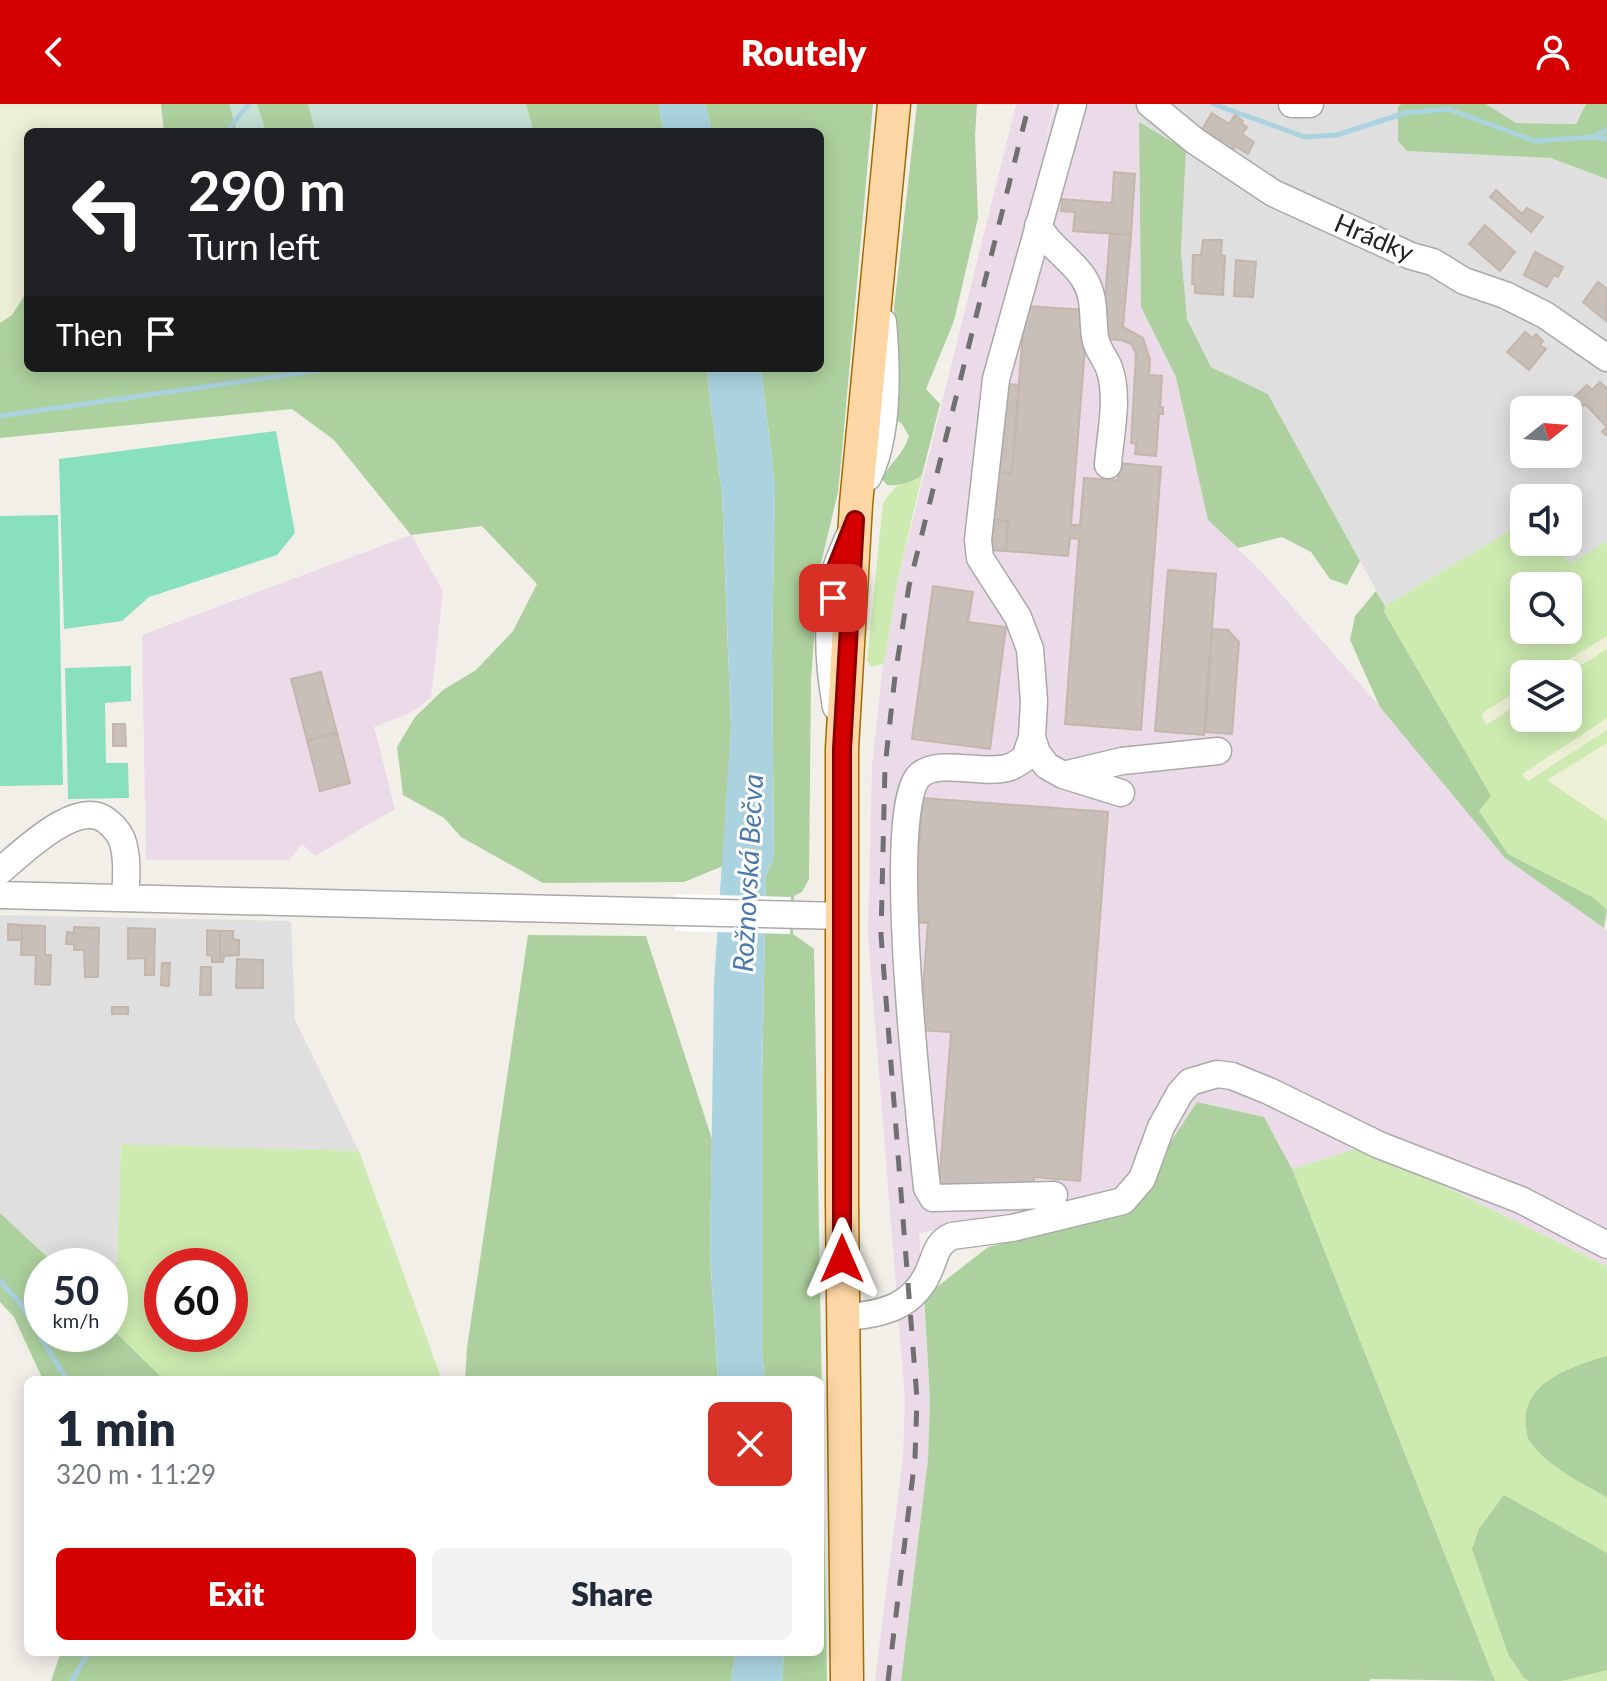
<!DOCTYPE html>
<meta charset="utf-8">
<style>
:root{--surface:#fff;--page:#f2f2f3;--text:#1f2937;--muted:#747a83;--accent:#d40000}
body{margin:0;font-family:Lato,sans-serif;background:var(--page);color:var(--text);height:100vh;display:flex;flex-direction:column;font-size:30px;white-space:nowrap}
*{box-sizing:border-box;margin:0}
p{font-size:26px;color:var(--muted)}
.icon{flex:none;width:44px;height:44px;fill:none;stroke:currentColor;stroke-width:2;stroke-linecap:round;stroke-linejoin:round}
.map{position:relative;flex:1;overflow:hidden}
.drawer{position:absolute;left:24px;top:1272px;width:800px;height:280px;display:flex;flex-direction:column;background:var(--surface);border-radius:12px;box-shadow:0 4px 20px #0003}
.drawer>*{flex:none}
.top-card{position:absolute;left:24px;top:24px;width:800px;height:244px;border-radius:12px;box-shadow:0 4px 20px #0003;background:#202124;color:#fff;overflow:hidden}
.needle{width:52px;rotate:73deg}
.tools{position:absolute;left:1510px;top:292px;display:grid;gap:16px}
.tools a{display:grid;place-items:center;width:72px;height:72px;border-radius:12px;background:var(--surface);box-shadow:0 4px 20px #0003;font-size:40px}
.speed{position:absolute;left:24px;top:1144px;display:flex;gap:16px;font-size:40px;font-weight:700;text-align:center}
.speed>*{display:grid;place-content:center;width:104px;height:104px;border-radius:50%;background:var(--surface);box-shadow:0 4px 20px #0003;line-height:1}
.speed small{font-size:20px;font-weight:400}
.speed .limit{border:12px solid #d22;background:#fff;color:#111}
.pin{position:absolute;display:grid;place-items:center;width:68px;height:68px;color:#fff;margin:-34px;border-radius:16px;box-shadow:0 4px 12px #0006}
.me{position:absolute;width:88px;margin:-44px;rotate:0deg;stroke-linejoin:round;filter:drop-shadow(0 0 6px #0008)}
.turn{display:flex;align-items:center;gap:28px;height:168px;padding:0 32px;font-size:36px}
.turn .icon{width:104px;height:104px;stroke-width:2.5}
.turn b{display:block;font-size:56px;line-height:68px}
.then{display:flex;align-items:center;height:76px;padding:0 32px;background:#0003;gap:16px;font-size:30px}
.round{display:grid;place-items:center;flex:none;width:84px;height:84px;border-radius:12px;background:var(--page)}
.headline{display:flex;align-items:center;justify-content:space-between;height:136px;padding:0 32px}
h1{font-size:48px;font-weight:800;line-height:60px}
.cta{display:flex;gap:16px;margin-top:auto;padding:16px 32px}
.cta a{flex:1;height:92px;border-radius:12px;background:var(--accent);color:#fff;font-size:32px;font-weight:800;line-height:92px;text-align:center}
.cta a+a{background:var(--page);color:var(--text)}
header{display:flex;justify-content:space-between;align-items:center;height:104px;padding:0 32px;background:var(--accent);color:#fff;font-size:36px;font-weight:800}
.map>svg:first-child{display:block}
.residential{fill:#e0dfdf;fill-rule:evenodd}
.industrial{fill:#ebdbe8}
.farmland{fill:#eef0d5}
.grass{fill:#cdebb0;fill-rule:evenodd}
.forest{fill:#add19e}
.wetland{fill:#c6e0d4}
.pitch{fill:#88e0be}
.water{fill:#aad3df}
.pier{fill:#fff}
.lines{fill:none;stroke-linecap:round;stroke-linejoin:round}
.stream{stroke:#aad3df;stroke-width:5}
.building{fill:#c7bfb8;stroke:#c4b6ab;stroke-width:2}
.minor-casing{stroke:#a9a9a9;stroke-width:29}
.major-casing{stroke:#a06b00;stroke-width:35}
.minor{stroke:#fff;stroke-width:26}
.major{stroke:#fcd6a4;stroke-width:32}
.rail{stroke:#707070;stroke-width:5;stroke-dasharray:16 16;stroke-linecap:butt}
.route-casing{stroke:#8a0000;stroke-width:20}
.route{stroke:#d40000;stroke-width:14}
.labels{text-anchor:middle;stroke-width:6;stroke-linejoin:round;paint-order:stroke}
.street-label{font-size:26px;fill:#222;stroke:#fff}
.water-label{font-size:28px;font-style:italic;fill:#4a7aab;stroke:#fff}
</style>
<header><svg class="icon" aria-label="back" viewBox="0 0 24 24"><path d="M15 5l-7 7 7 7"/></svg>Routely<svg class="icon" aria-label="person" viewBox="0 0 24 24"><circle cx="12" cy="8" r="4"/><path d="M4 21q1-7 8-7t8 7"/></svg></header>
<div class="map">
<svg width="1607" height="1577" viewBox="0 0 1607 1577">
<rect width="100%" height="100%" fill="#f2efe9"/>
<!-- residential -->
<path class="residential" d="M1122,0H1401L1398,3L1461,48L1551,54L1607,75V437L1570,460L1555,438H1568V394H1524V418L1385,502L1268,290L1211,263L1187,214L1181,147L1186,46L1139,18L1130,5ZM1524,306H1568V350H1524Z
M1486,0H1586L1576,20L1516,19Z
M0,811L291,817L295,916L359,1047L121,1041L114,1229L110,1223V1162H57L0,1109Z"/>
<!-- industrial -->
<path class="industrial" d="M1016,0H1054L1044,40L1056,0H1122L1130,5L1139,18L1141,203L1176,273L1208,415L1259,465L1398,623L1505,754L1607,826V1162L1434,1077L1355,1045L1292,1065L1264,1013L1198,998L1122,1112L1111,1096L919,1129L930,1295L928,1355L901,1577H875L903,1354L905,1295L868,831L872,662L882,570L897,480Z
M411,431L443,487L431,594L410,609L374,623L395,705L315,752L302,740L289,756H146L142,531Z"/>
<!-- farmland -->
<path class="farmland" d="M0,0H161L164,28H28V186L12,211L0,219Z
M1607,532V545L1567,570H1545Z
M1524,583V597L1485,622L1481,610Z
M1607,614V626L1527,677L1522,669Z
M1607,639V717L1547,676Z"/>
<!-- grass -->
<path class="grass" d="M922,371L897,480L884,559L872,563L867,557L883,399L896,382L911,378Z
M1524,418V438H1555L1570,460L1607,437V532L1545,570H1524V583L1481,610L1486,621L1524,597V614H1568L1567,570L1607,545V614L1522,670L1528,677L1607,626V639L1547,676L1607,717V806L1594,794L1508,750L1479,707L1490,692L1383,508L1385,502ZM1524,482H1568V526H1524Z
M121,1040L359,1047L442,1276H164L114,1229ZM162,1162H230V1230H162Z
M1355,1045L1434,1077L1607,1162V1577H1495L1292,1065Z"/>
<!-- forest -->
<path class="forest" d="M161,0H659L663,28H164Z
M705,0H873L841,358L838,388L819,468L811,576L809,775L802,788L794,792L793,830L814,845L827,1577H782L784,1548H820V1276H765L762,1248V978L766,771L774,753L772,549L775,381L761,264H820V28H712Z
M917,0H977L975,32L978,114L954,217L926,285L940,300L922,371C911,379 901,382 887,381L882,375C890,358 904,350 909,332L902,320L895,315L900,264L894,252V204Z
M1401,0H1486L1516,19L1576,20L1586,0H1607V75L1551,54L1407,47L1398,37V3Z
M1139,18L1186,46L1181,147L1187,215L1211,263L1268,290L1360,457L1347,481L1330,475L1311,448L1282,433L1238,444L1208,416L1176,273L1141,203Z
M28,186V264H706L722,389L731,623L723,762L684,778L543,779L461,733L444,714L403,691L397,643L415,613L443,586L476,566L513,527L537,480L482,422L411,431L334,336L292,305L0,334V219L12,211Z
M1376,487L1385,502L1384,508L1491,692L1479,707L1508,750L1594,794L1607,806L1604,824L1505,754L1380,603L1350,536L1355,512Z
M528,831L646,832L712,1035L710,1150L718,1276H465L467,1244Z
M1197,998L1264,1013L1292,1065L1495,1577L1371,1575L1369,1577H901L928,1355L930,1295L924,1193L988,1143L1122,1112Z
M0,1109L57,1162H42V1230H56L63,1237L77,1230H110V1223L164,1276H43L14,1213L0,1198Z
M1607,1252V1393C1580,1378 1550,1364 1531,1339C1527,1335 1527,1328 1526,1322C1521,1278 1573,1262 1607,1252Z
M1504,1391L1607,1449V1566L1561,1577H1529L1524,1574L1508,1550L1472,1445L1479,1425Z
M61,1548H735L731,1577H51Z"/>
<!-- wetland -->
<path class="wetland" d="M229,0H257L266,27H315L308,0H526L534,28H237Z"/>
<!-- pitch -->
<path class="pitch" d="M276,327L295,429L277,451L149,493L122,517L64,525L59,355Z
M58,411L63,681L0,682V412Z
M131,562V597L105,599L106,659H128L129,694L68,695L65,564Z"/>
<!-- water -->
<path class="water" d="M659,0H705L712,28H663Z
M706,264H761L775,381L772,549L774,753L766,771L762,978V1248L765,1276H718L710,1150L714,879L731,623L722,389Z
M735,1548H784L782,1577H731Z"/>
<!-- pier -->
<path class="pier" d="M675,790L791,793L790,830L675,827Z"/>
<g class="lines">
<!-- stream -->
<path class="stream" d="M1213,0L1305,33L1337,31L1405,9L1448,5L1535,37L1593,33L1607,26
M226,28L249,0
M1593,33L1607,35
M0,312L337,264
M0,1177L19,1198L67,1276
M72,1577L88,1548"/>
</g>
<!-- building -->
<path class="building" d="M1212,9L1229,20L1235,11L1243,17L1242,20L1247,23L1242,30L1254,38L1248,50L1235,42L1233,46L1226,44L1201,27Z
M1114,68L1135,70L1131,131L1073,127L1075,108L1061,107L1062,95L1112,99Z
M1496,86L1522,110L1527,104L1543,113L1531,128L1490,93Z
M1485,121L1515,148L1500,167L1469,140Z
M1110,129L1131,131L1123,223L1143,234L1150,256L1149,271L1162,272L1160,303H1163V310H1159L1156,352L1135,350L1136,340L1131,339L1136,249L1131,240L1121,236L1102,235Z
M1203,136H1222L1221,151L1225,152L1223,191L1195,189V180H1192L1193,151H1201Z
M1535,148L1563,163L1558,173L1554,171L1547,183L1524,171Z
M1236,156L1256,158L1253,193L1234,192Z
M1598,178L1607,185L1606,217L1583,198Z
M1025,202L1088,206L1071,421H1080L1084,374L1118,376L1119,359L1161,363L1141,626L1065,620L1079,435L1070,434L1068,452L1006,447L1008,417L990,415L994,368L1012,370Z
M1525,228L1533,234L1536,230L1543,237L1540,241L1546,245L1529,266L1507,248Z
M1600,278L1607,285V332L1602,328L1607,323L1585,300L1580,304L1572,295L1587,281L1592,286Z
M1000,279L1019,281L1012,370L994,368Z
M990,415L1008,417L1006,447L988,446Z
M1168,466L1216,470L1204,631L1155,627Z
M933,482L973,488L968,518L1006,523L990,645L912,635Z
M1212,525L1228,526L1239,538L1232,630L1205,628Z
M321,568L337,629L307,636L291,575Z
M113,620H125L126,642H113Z
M337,629L350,679L320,687L307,636Z
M923,694L1108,708L1080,1077L1034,1073L1033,1089L939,1081L951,928L920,926L928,819L913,818Z
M8,820L22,821V836H8Z
M22,821L45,822V851H51L50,881L35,880L36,851H21Z
M74,823L99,824L98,873H85L84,846H74V840H66L67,828L74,829Z
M128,824L155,825L154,871H145V854L128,855Z
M207,826L220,827V858H212V852L207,851Z
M220,827H233V835L239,836V851L224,852L223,858H220Z
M237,855L263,856V884H236Z
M162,859H170L169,882L161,881Z
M201,863H211V891H200Z
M112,903H128V910H112Z"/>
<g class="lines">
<defs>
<path id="minor" d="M1073,0L996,275L978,436L980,454L1018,513L1030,545L1034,597L1032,633L1037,649L1047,662L1063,671L1121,689
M1150,0L1195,37L1273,89L1411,152L1433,158L1464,177L1505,191L1545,211L1607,254
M1292,0H1310
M1038,122C1049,142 1070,154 1083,173C1096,193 1092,211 1095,233C1097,247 1107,255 1110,267C1119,296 1110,331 1108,361
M868,373C889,332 887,263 883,218
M836,603C828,559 826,511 836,465C839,454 845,442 850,430
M1032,633L1025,654C1021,657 1015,661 1010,663C985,672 940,654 920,671C883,702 921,1024 927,1084L933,1094L1054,1091
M1063,671L1122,657L1218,647
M0,767C23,748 78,693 107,717C116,724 122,732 124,743C128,759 126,778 125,794
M0,791L841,812
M843,1213C882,1211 916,1203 931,1162C936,1149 938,1138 952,1132L1012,1124L1123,1097L1142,1075L1161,1023L1180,989L1190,978L1217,970L1232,972L1269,987L1379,1041L1521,1096L1607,1141"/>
<path id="major" d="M847,1577L842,1098V645L856,400L894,0"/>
</defs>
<!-- minor casing -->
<use href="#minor" class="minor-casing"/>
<!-- major casing -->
<use href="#major" class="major-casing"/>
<!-- minor -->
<use href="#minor" class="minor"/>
<!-- major -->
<use href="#major" class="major"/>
<!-- rail -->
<path class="rail" d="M888,1577L915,1354L917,1295L881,831L885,663L895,572L909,482L1029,0"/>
</g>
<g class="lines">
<defs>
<path id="route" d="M833,494L836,464L855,416L842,645V1155"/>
</defs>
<!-- route casing -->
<use href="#route" class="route-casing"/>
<!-- route -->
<use href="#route" class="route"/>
</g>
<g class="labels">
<!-- street labels -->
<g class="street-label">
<text transform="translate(1374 134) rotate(23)" y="9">Hrádky</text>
</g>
<!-- water labels -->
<g class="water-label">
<text transform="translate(748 769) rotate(-87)" y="10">Rožnovská Bečva</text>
</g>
</g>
</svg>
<div class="tools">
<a><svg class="needle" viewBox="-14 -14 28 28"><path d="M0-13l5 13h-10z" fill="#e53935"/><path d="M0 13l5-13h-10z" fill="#747a83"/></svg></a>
<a><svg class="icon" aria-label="sound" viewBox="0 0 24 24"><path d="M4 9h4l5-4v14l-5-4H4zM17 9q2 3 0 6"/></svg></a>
<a><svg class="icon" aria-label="search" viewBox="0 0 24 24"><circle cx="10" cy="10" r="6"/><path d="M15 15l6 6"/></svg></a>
<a><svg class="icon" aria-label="layers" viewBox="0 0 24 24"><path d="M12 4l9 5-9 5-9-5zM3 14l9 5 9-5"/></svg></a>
</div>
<div class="speed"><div>50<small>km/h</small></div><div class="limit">60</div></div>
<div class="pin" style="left:833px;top:494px;background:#d93025"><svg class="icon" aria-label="arrive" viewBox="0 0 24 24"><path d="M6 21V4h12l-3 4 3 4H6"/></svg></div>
<svg class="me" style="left:842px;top:1155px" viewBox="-20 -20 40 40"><path d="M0-17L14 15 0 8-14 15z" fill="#d40000" stroke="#fff" stroke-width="4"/></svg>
<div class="top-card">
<div class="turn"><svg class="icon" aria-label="left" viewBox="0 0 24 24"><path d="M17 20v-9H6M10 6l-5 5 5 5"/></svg><div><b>290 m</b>Turn left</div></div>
<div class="then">Then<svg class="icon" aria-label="arrive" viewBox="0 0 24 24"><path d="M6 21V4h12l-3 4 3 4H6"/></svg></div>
</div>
<section class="drawer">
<div class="headline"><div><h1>1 min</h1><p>320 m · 11:29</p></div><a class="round" style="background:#d93025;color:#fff"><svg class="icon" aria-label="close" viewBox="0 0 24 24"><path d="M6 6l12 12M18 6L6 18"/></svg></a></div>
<div class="cta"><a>Exit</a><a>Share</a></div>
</section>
</div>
